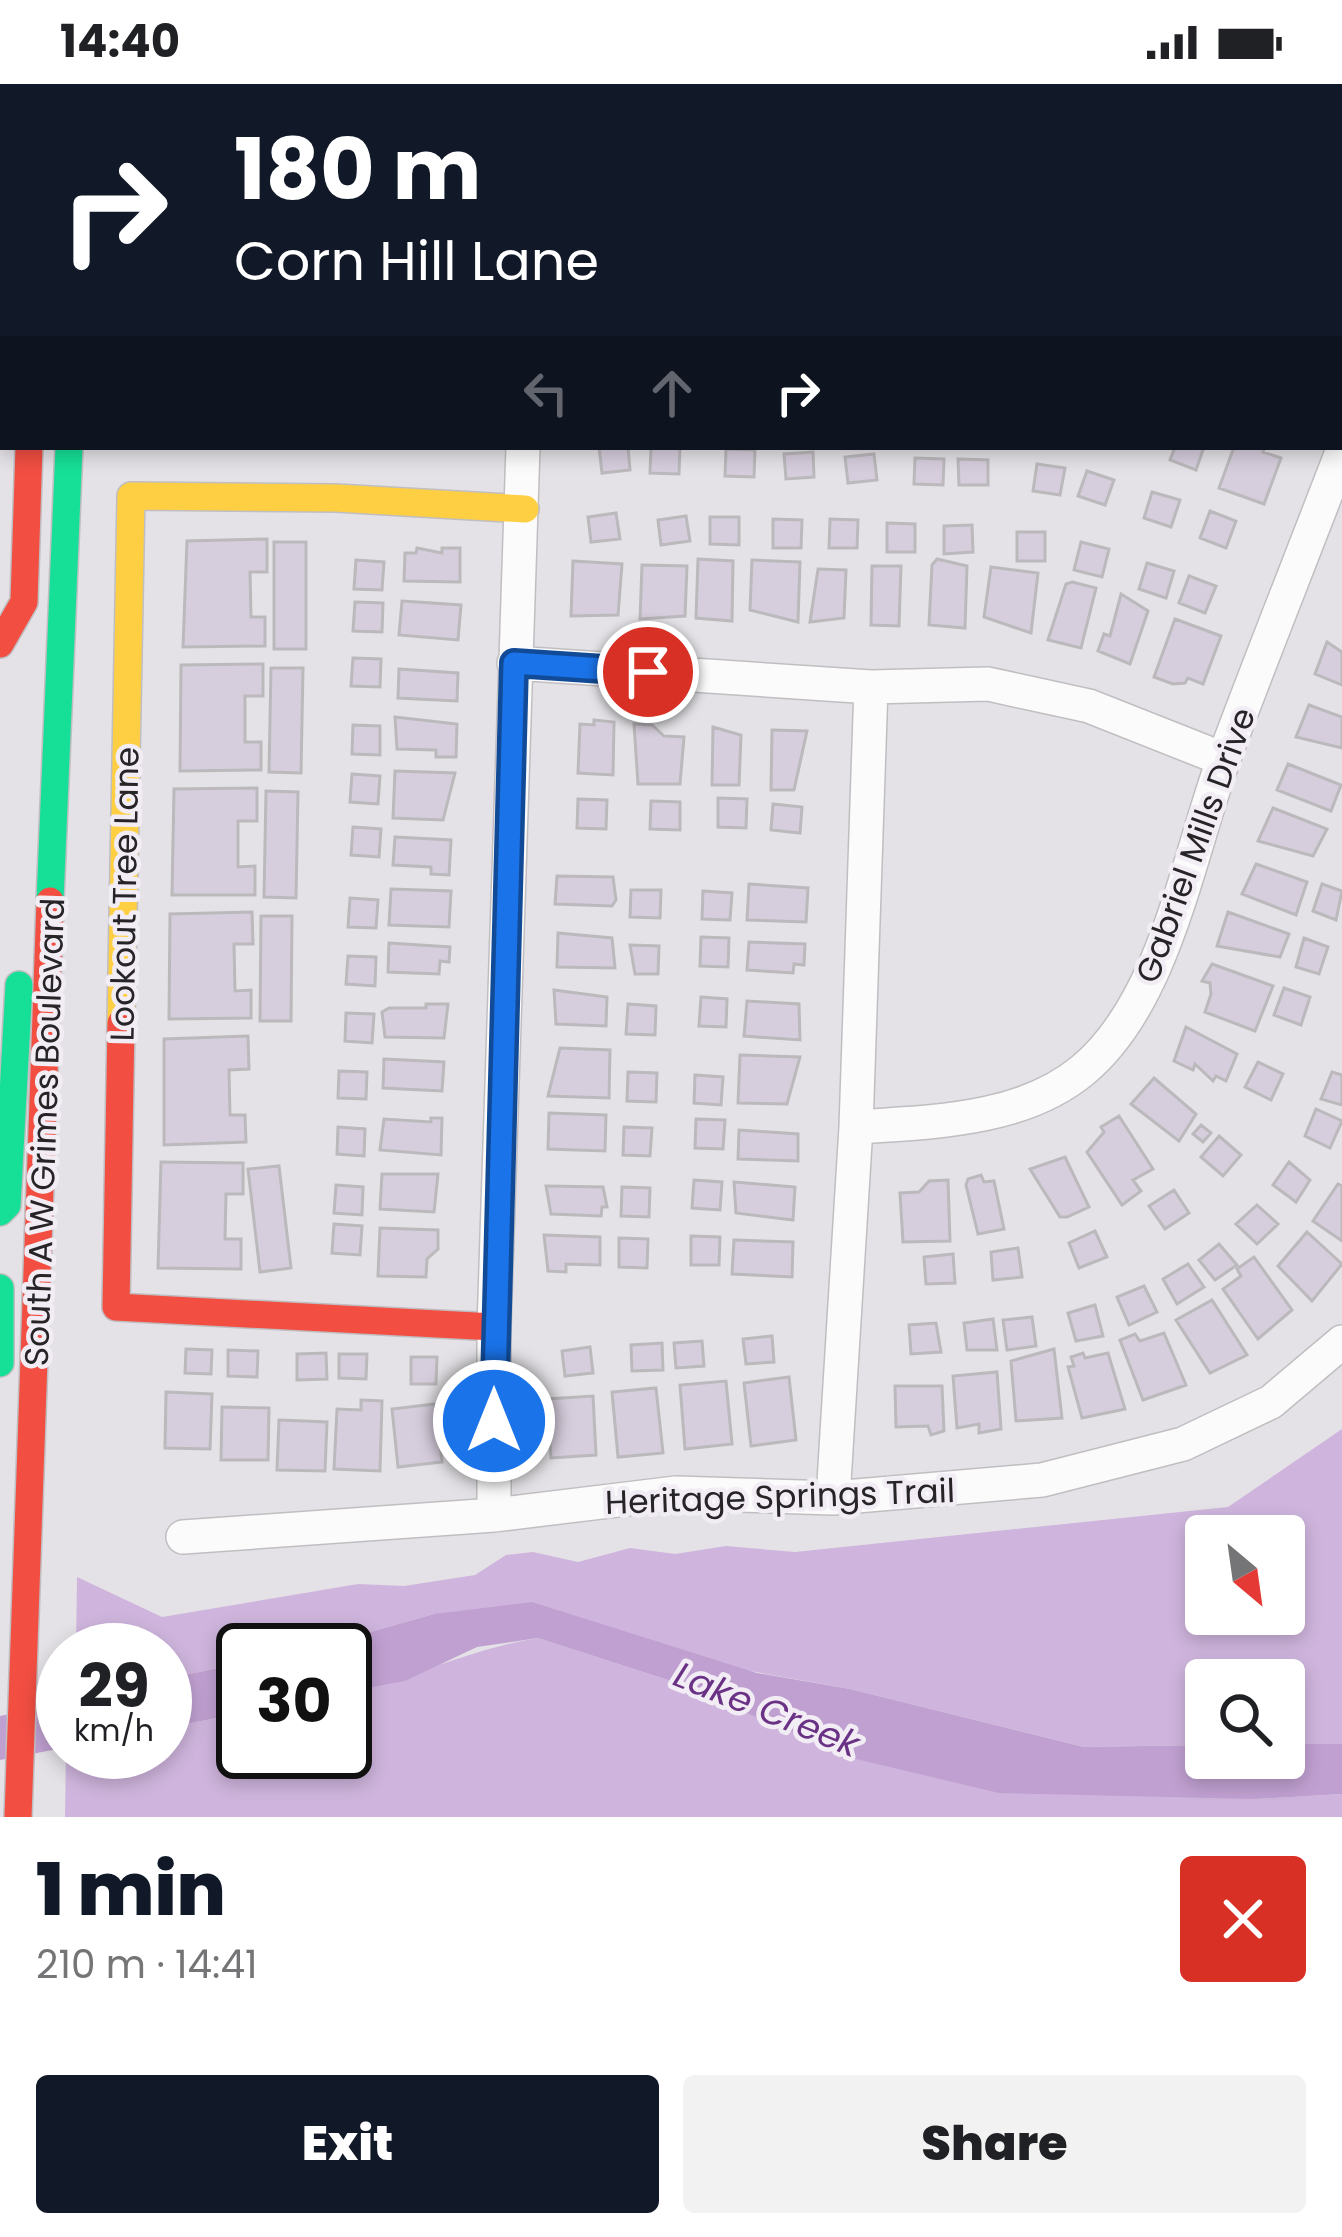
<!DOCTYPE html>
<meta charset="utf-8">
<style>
:root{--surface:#fff;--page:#f2f2f2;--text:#202124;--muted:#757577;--accent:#111827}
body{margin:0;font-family:Poppins,sans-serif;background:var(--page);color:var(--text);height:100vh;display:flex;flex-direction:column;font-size:45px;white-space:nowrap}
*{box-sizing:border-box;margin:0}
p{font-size:39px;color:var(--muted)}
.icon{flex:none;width:66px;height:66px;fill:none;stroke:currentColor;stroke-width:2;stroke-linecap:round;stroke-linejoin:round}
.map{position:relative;height:1733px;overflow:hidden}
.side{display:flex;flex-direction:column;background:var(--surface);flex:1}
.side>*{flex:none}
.top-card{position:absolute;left:0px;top:0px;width:1344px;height:366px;box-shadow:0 6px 18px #0003;background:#111827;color:#fff;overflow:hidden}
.needle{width:78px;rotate:151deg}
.tools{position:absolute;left:1185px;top:1431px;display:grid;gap:24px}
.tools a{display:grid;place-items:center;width:120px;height:120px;border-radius:12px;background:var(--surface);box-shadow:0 6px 18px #0003;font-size:60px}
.speed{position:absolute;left:36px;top:1539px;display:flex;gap:24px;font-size:60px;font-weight:700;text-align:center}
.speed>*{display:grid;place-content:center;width:156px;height:156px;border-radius:50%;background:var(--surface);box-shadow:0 6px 18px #0003;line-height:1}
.speed small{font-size:30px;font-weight:400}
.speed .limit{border:6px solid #111;border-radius:18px;background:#fff;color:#111}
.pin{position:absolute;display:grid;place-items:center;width:102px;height:102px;color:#fff;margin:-51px;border:6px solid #fff;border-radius:50%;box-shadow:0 3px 12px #0007}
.me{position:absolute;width:132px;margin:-66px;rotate:0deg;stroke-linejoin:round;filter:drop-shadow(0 0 9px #0008)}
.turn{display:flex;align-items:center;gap:42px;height:252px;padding:0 36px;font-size:54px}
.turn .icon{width:156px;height:156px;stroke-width:2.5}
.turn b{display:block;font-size:84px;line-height:102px}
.lanes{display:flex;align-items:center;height:114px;padding:0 36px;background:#0003;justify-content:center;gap:60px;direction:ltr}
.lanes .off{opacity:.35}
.round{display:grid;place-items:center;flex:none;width:126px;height:126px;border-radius:12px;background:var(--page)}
.summary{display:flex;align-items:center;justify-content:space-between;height:204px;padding:0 36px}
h1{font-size:72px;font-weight:800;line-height:90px;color:var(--accent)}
.button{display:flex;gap:24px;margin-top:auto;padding:24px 36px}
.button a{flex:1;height:138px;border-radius:12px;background:var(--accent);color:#fff;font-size:48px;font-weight:800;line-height:138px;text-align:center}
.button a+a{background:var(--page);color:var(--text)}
.status{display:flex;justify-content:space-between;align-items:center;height:84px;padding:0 60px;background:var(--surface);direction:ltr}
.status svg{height:33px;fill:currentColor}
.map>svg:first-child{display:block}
.green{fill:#e2ccef}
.forest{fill:#cfb5dd;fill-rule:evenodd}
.water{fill:#c0a0d1}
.building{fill:#d7cedd;stroke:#bbb9bc;stroke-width:3}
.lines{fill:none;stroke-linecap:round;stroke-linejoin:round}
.street-casing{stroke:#c0bec1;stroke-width:36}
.fast-casing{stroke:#c0bec1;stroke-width:30}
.slow-casing{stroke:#c0bec1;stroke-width:30}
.jam-casing{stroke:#c0bec1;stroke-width:30}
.street{stroke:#fbfbfb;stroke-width:33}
.fast{stroke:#16e098;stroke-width:27}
.slow{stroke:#ffcf43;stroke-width:27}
.jam{stroke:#f24e42;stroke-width:27}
.route-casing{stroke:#114b97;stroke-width:30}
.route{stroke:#1a73e8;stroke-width:21}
.labels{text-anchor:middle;stroke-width:9;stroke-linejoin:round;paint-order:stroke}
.street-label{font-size:33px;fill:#262427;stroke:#f2edf5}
.water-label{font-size:36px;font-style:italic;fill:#6a3285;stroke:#f2edf5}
</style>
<div class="status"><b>14:40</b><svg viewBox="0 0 49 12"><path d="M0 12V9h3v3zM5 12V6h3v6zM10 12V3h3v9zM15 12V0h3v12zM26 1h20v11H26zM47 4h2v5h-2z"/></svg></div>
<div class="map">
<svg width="1342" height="1733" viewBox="0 0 1342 1733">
<rect width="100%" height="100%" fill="#e4e2e6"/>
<!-- green -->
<path class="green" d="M109,0H515L109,3Z"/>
<!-- forest -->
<path class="forest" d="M1342,1345V1660H1284V1596H1206V1661L1084,1663L850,1605L434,1530L307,1566H243V1579L165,1595V1566H76L77,1493L162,1533L358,1500L404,1502L475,1491L506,1471L533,1468L578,1478L630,1464L675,1470L726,1462L795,1468L1228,1423ZM1206,1452H1284V1530H1206Z
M538,1554L671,1597L1255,1715L1342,1710V1733H65L66,1668H165V1644L243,1629V1668H345V1608C413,1595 469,1565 538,1554Z"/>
<!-- water -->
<path class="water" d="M532,1518L757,1589L850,1605L1084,1663L1206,1661V1674H1284V1660H1342V1710L1255,1715L999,1709L856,1675L671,1597L538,1554L477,1563L405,1597L345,1608V1566H307L434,1530Z
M243,1579V1629L165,1644V1595Z
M63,1619V1664L0,1676V1632Z"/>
<!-- building -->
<path class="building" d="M599,363H628L630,386L602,389Z
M651,363H680L679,390L650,389Z
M1175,363H1204L1196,386L1170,376Z
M1234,363H1265L1263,368L1281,374L1264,420L1219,404Z
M726,365L755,366L754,393L725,392Z
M813,368L814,393L786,395L784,370Z
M874,370L877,396L848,399L845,373Z
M915,374L944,375L943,401L914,400Z
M958,375L988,376V401H959Z
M1037,380L1065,384L1060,411L1033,407Z
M1087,387L1114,396L1105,421L1078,412Z
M1152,408L1180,416L1171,443L1144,434Z
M1210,427L1236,437L1226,464L1200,454Z
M616,429L620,455L591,458L588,433Z
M686,432L690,457L661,461L658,436Z
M710,433H739V461L710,460Z
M773,435L802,436L801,464H773Z
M830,435L858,436L857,464H829Z
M887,439L915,440V468H887Z
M972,441L973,468L944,470V442Z
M1017,448H1045V477H1017Z
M267,455V488H250L251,533H265V562L183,563L187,457Z
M274,458H306V565H274Z
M1081,458L1109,465L1102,493L1074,486Z
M417,464L442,469V464H460V498L404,497L405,469H416Z
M698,475L733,477L732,537L696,534Z
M937,475L967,482L965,544L929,541L932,481Z
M356,476L384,478L382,506L354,505Z
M752,476L800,478L798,538L750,526Z
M573,477L622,480L618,531L571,532Z
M1147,479L1174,487L1166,514L1139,505Z
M642,481L687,482L685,532L640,535Z
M872,482H901L899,542L871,541Z
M991,483L1038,489L1031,549L984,533Z
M818,485L846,486L844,534L810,538Z
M1189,492L1216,502L1205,529L1179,519Z
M1072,498L1096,504L1081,564L1048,556L1066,500Z
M1121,510L1148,527L1130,580L1098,567L1104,550L1110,552Z
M402,517L461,521L458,556L399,551Z
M355,518L383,519L382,548L353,547Z
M1175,535L1221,552L1203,600L1188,594L1185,599L1173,600L1154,593Z
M1327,558L1342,568V601L1315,590Z
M353,574L381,575L380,603L351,602Z
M263,580V612H245V658H261V686L180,687L181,581Z
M271,584H303L301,689L269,688Z
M399,585L458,589L457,617L398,614Z
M1309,621L1342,633V664L1296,653Z
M395,633L457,640L456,673H436V666L397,665Z
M594,636L614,638L613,691L578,689L580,640L594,641Z
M634,640L652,641L664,652L684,653L680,700H638Z
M353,641L380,642V671L352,670Z
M713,643L741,651L739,701H712Z
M772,646L807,647L794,706H771Z
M1288,680L1341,701L1331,727L1277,706Z
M395,687L455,689L443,736L393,734Z
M352,690L380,692L378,720L350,718Z
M257,704V737H238V783L255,782V811H172L174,705Z
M266,707L298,708L296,814L264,813Z
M718,714L747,715L746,744L718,743Z
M578,715L607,716L606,745L577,744Z
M651,717L680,718V746L650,745Z
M773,720L802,723L800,749L771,746Z
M1273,724L1327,745L1313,772L1258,757Z
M353,743L381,745L379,773L351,771Z
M395,753L451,756L449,791L431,790V783L393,781Z
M1256,780L1307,798L1296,831L1242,810Z
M557,792L613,793L616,816L612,822L555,820Z
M749,800L808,804L806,838L747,836Z
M1322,800L1342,807L1336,836L1313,827Z
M391,805L451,807L449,843L389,841Z
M631,806H661L660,834L630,833Z
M703,807L732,809L730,836L702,835Z
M350,814L378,816L376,844L348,843Z
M252,828L253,860H234L235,907L251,906V934L169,935L170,830Z
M1228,828L1289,850L1280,873L1217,862Z
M261,832H292L291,937H260Z
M558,849L612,854L615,884L557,883Z
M701,853L729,854L728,883L700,882Z
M1304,854L1328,863L1319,890L1296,883Z
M749,858L805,860L804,881L794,880L793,889L747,886Z
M389,859L450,863L449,878L440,877L439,890L388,888Z
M630,861L659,862L658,890H635Z
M348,872L376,873L375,902L346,900Z
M1212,880L1273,902L1255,947L1205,928L1211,910L1210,899L1202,897Z
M1284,904L1310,913L1301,941L1274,931Z
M554,906L607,913L606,942L556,940Z
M701,913L727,915L726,943L699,942Z
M747,917L799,920L800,956L744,952Z
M426,920H448L444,954L385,953L382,928L389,924H426Z
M628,920L656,922L655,951L626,950Z
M346,929L374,930L372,959L345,957Z
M1186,943L1237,970L1226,997L1216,992L1213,997L1195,980L1193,986L1174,977Z
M248,952L249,985L229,986L230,1031H245L246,1058L164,1061V955Z
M560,964L610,966L609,1014L548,1012Z
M740,971L800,973L787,1020L738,1019Z
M384,975L444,978L442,1007L383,1004Z
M1258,978L1283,990L1271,1016L1245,1003Z
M339,987L367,988L366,1015L338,1014Z
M628,988L657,989L656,1018L627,1017Z
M1332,988L1342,991V1021L1321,1015Z
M695,991L723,993L721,1021L694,1019Z
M1154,994L1196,1030L1179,1057L1131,1020Z
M1316,1025L1342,1037L1330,1064L1305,1052Z
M549,1029L606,1031L605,1067L548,1065Z
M1119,1032L1153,1085L1133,1096L1141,1107L1122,1121L1087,1068L1104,1048L1101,1043Z
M431,1034H442L441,1071L380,1066L384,1035L431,1038Z
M696,1035L725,1036L723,1065L695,1064Z
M1201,1041L1211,1049L1203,1058L1193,1050Z
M338,1043L365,1045L364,1072L337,1070Z
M624,1043L652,1044L650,1072L623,1071Z
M739,1046L798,1050V1077L738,1075Z
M1219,1052L1241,1071L1223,1092L1201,1073Z
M1065,1073L1089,1123L1067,1133H1060L1030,1085Z
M161,1078L243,1079V1110H226L225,1155H241V1185L158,1184Z
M1289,1078L1310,1096L1296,1118L1273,1101Z
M279,1082L291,1184L260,1188L248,1085Z
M382,1090H438L434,1128L380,1125Z
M981,1091L984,1098L994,1097L1004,1145L978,1150L966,1101L968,1095Z
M694,1096L722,1098L720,1126L692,1124Z
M948,1096L950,1157L903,1158L900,1109L919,1108L929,1097Z
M734,1098L795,1103L793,1136L736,1129Z
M1338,1100L1342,1102V1157L1313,1137Z
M336,1101L363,1103L362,1131L334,1129Z
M546,1102L603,1103L607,1123H602L601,1132L551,1130Z
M622,1103L650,1104L649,1133L621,1132Z
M1174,1106L1189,1129L1165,1145L1149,1122Z
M1257,1121L1278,1140L1257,1160L1236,1140Z
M334,1140L362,1142L360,1171L332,1169Z
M380,1144L438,1146V1165L427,1175L426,1193L378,1192Z
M1095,1147L1107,1173L1079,1184L1069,1159Z
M1307,1148L1342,1180L1312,1217L1278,1182Z
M544,1151L600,1153V1181L566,1180V1188L548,1187Z
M691,1152L720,1153L719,1181H691Z
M619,1154L648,1155L647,1184L619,1183Z
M734,1156L793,1158L792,1193L732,1190Z
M1219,1160L1237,1181L1215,1196L1199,1176Z
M1018,1164L1022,1193L993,1196L991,1168Z
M953,1170L955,1199L926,1200L924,1173Z
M1254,1173L1292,1226L1258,1255L1223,1205L1241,1192L1237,1185Z
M1188,1180L1204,1203L1177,1220L1163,1195Z
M1144,1202L1157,1228L1129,1241L1117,1213Z
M1212,1216L1247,1271L1210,1289L1176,1236Z
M1095,1221L1103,1252L1076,1257L1068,1229Z
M1032,1233L1036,1262L1007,1266L1003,1236Z
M993,1235L997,1266H967L964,1239Z
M936,1239L941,1268L911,1270L909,1241Z
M1164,1249L1186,1301L1143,1316L1120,1256L1135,1250L1140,1257Z
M772,1252L774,1278L746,1280L743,1255Z
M702,1257L704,1282L676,1284L674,1259Z
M662,1259L663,1286L632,1287L631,1261Z
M590,1263L593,1289L565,1292L562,1267Z
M186,1265L212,1266L211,1290L185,1289Z
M1054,1265L1062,1334L1016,1337L1011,1277Z
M228,1266L258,1267L257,1293L228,1292Z
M326,1269L327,1295L297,1296V1270Z
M1083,1269L1085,1274L1108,1269L1125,1325L1082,1334L1068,1283L1074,1282L1071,1273Z
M339,1270H367L366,1295L339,1294Z
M411,1273H437L436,1300H411Z
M997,1288L1001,1345L979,1349V1340L957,1344L953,1292Z
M789,1293L796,1356L751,1362L744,1299Z
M726,1297L732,1360L685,1365L680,1301Z
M895,1302H942L944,1347L931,1351L928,1342L896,1343Z
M656,1304L663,1369L618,1373L612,1308Z
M166,1308L212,1310L210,1365L165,1364Z
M593,1312L596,1371L551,1374L547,1315Z
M361,1316L382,1317L380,1387L334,1385L337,1325L361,1326Z
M435,1320L442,1378L398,1383L392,1325Z
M222,1323L269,1324L268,1376H221Z
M279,1336L327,1338L325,1387L277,1386Z"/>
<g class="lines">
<defs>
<path id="street" d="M1026,0L1028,3
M530,3V0
M1341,292L1342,293
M1341,337H1342
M514,579L871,603L988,600L1089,622L1223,675
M856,1043C931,1038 1022,1037 1083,986C1165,918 1188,772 1224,674C1262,572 1303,470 1342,368
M833,1414L856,1043L871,603
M494,1431V1243L523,363
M183,1453L494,1431L676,1409L833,1414L1042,1396L1183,1360L1271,1318L1342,1258"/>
<path id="fast" d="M50,817L69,363
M0,1128L7,1121L19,901
M0,1204V1279"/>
<path id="slow" d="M42,3L43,0
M0,234L3,131
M121,939L131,412L336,414L525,425"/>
<path id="jam" d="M6,0V3
M82,0V3
M0,560L24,518L29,363
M121,939L116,1223L494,1243
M18,1733L50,817"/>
</defs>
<!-- street casing -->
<use href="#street" class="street-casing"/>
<!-- fast casing -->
<use href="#fast" class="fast-casing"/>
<!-- slow casing -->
<use href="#slow" class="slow-casing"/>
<!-- jam casing -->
<use href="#jam" class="jam-casing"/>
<!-- street -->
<use href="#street" class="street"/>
<!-- fast -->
<use href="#fast" class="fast"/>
<!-- slow -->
<use href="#slow" class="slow"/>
<!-- jam -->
<use href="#jam" class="jam"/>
</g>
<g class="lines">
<defs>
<path id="route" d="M494,1337L514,579L648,588"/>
</defs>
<!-- route casing -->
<use href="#route" class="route-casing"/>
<!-- route -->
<use href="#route" class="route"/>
</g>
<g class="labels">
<!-- street labels -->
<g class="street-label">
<text transform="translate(1195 761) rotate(-70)" y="12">Gabriel Mills Drive</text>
<text transform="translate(124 810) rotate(-89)" y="12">Lookout Tree Lane</text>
<text transform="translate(44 1048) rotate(-88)" y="12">South A W Grimes Boulevard</text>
<text transform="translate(780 1412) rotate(-2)" y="12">Heritage Springs Trail</text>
</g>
<!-- water labels -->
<g class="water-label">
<text transform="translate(767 1625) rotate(22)" y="13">Lake Creek</text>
</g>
</g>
</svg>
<div class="tools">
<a><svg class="needle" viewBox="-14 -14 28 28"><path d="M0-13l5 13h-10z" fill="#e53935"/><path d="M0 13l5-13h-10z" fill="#757577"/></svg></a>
<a><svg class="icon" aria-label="search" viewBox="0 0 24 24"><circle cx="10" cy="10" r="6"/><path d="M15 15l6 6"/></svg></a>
</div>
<div class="speed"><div>29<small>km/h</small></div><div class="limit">30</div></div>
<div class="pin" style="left:648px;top:588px;background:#d93025"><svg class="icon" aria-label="arrive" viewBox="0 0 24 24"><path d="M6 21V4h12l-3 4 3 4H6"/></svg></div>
<svg class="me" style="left:494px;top:1337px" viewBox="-20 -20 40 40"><circle r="17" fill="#1a73e8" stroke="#fff" stroke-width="3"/><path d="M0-11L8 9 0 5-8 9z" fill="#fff"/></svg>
<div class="top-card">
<div class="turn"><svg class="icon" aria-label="right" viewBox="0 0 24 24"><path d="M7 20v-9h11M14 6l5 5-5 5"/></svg><div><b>180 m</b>Corn Hill Lane</div></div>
<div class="lanes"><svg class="icon off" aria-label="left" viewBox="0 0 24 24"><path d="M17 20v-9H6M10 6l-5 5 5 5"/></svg><svg class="icon off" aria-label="ahead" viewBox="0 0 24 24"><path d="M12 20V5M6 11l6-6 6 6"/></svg><svg class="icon" aria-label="right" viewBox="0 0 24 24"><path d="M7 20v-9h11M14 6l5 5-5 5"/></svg></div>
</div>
</div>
<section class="side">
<div class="summary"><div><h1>1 min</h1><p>210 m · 14:41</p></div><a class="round" style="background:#d93025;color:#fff"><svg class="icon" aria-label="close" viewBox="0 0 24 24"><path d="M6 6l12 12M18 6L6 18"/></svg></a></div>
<div class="button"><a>Exit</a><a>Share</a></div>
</section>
